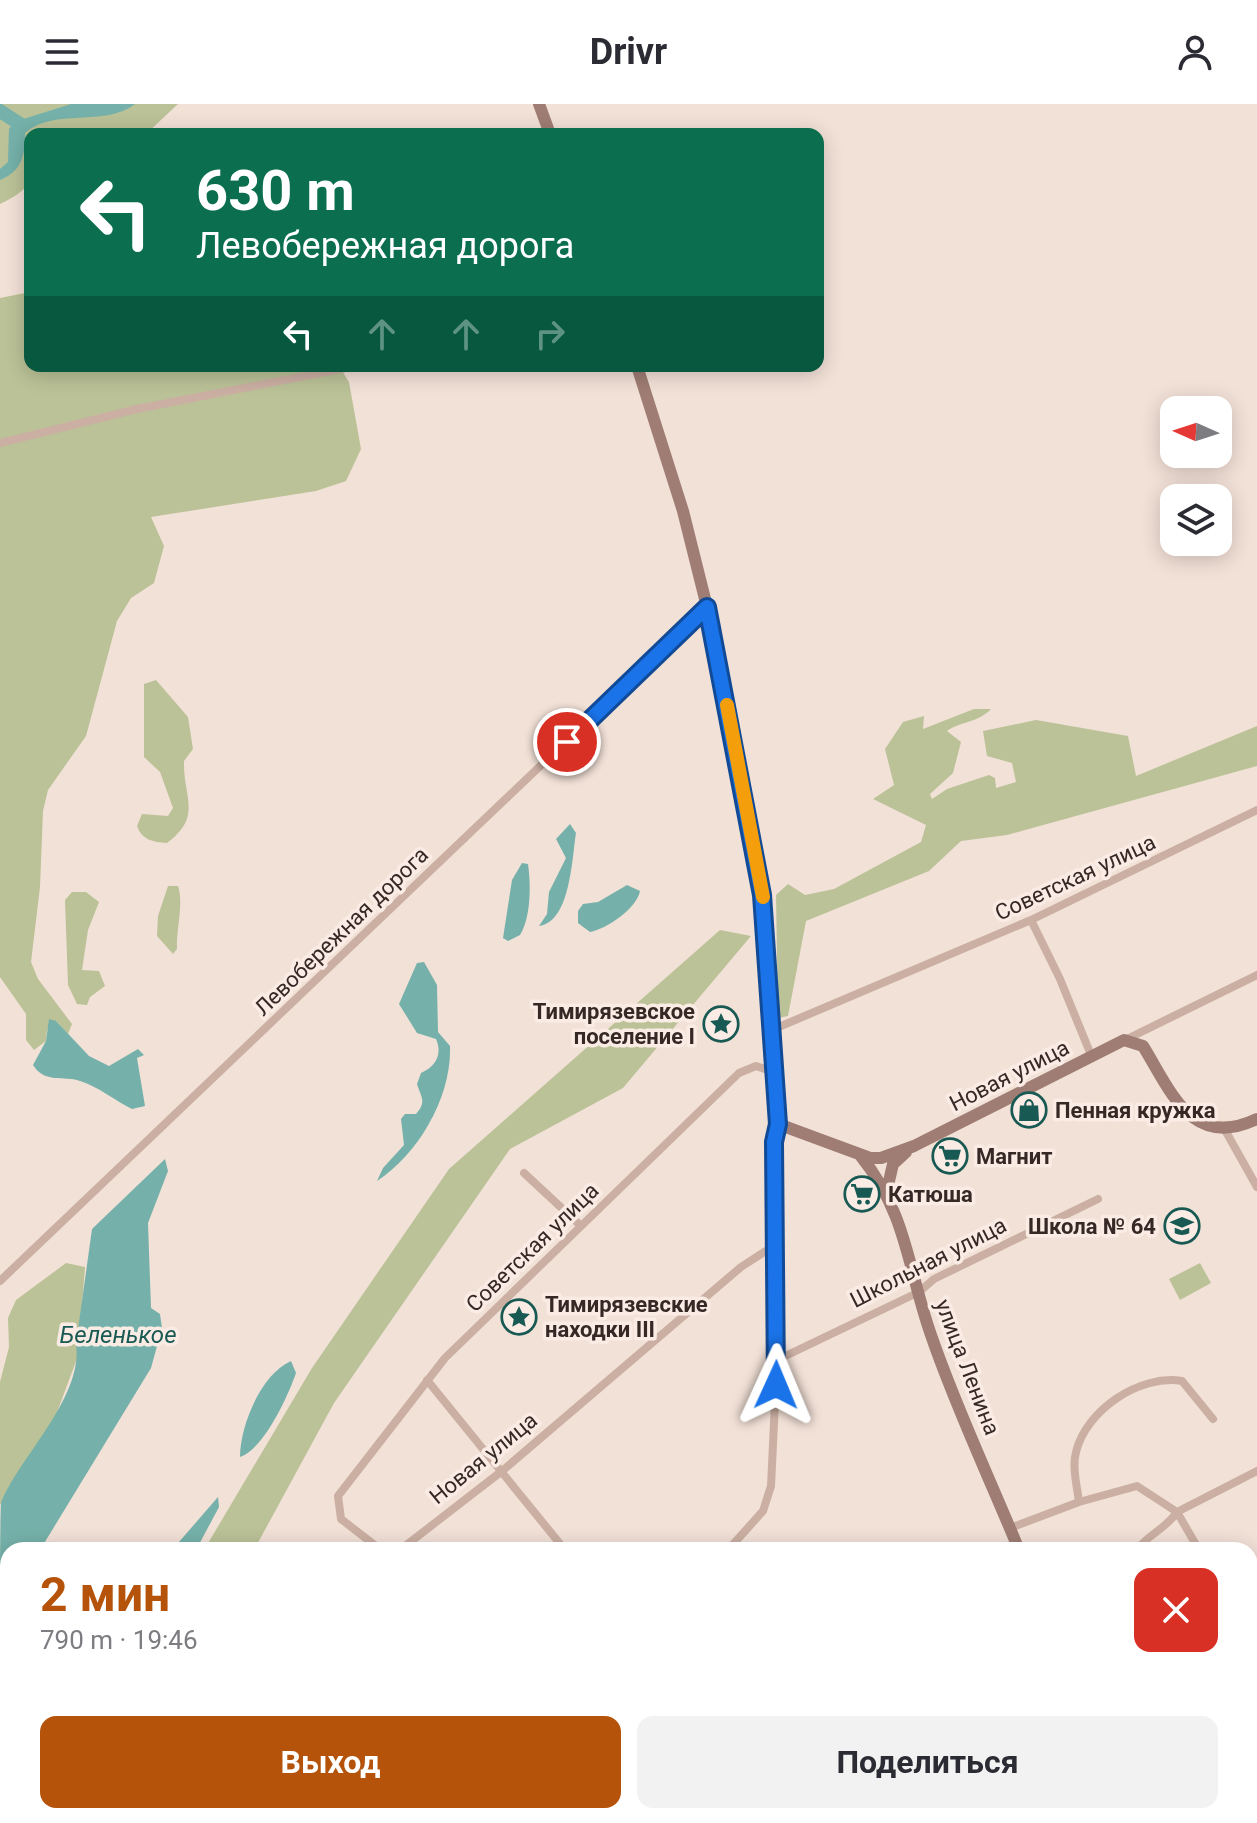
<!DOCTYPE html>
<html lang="ru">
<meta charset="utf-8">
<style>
:root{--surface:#fff;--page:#f2f2f3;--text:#2b2b33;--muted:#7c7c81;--accent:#b45309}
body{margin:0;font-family:Roboto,sans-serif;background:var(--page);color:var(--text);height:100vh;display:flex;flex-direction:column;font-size:30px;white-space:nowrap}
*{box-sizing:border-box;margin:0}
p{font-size:26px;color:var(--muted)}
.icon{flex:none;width:44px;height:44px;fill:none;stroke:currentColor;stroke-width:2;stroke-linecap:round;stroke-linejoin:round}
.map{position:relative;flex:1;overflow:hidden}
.details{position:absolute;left:0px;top:1438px;width:1258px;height:282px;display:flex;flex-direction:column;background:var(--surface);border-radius:24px 24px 0 0;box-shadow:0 4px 20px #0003}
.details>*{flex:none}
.banner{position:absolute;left:24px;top:24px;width:800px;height:244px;border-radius:16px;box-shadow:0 4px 20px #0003;background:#0b6e4f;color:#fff;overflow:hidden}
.needle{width:52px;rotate:273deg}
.buttons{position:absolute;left:1160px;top:292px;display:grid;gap:16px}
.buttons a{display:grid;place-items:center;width:72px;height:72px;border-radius:16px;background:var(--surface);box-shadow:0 4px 20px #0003;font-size:40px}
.pin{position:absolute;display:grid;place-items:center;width:68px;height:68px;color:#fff;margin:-34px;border:4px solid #fff;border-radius:50%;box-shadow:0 2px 8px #0007}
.me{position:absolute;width:88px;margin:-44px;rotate:1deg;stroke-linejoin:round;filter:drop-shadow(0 0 6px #0008)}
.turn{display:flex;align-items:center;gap:28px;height:168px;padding:0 40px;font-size:36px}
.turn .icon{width:104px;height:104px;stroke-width:2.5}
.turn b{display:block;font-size:56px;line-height:68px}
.lanes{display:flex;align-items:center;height:76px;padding:0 40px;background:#0003;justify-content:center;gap:40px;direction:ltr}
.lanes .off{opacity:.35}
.round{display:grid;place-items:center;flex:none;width:84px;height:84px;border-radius:16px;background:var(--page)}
.overview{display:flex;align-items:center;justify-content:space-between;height:136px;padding:0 40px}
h1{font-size:48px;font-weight:700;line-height:60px;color:var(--accent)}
.cta{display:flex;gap:16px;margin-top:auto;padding:16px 40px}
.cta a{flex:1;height:92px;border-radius:16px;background:var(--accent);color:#fff;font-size:32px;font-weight:700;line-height:92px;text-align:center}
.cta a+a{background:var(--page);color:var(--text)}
header{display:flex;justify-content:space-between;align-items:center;height:104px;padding:0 40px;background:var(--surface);font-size:36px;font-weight:700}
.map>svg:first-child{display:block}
.green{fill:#bbc297}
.water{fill:#75b1aa}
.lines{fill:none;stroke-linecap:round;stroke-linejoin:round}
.river{stroke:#75b1aa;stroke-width:14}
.street{stroke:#cbafa3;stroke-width:8}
.secondary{stroke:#9f7d74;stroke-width:12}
.route-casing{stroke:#114b97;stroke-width:20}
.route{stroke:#1a73e8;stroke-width:14}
.slow{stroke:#f59e0b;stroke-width:14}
.labels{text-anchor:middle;stroke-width:7;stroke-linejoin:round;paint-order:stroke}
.street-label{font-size:22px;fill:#352825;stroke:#faece4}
.poi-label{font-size:22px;font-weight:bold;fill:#352825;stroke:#faece4;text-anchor:start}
.water-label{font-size:24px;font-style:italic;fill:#195953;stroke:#faece4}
</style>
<header><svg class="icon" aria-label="menu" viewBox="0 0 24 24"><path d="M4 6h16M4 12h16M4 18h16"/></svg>Drivr<svg class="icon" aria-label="person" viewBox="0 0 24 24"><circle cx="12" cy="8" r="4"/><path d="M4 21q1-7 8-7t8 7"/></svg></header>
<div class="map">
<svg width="1257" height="1719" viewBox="0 0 1257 1719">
<rect width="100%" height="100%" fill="#f2e1d7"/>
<!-- green -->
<path class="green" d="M0,0H178L146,30H30C30,71 41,81 0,100Z
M30,188V262H339L349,278L361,345L346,377L316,387L151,413L164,442L154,479L131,494L117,517L86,632L48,686L43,707L40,783L31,858L38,875L72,920L68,930L56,917L47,926L46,937L34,946L26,936V910L0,873V194Z
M156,576L188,613L193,645L184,657C183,694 203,712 167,739C153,738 142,736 137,722L142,710L168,712L173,704L160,668L144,653V580Z
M974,605H991C978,619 961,617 947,627L961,638L953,669L930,690L932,695L947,685L989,671L995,674L996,684L1016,678L1012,659L987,652L983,627L1036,616L1128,632L1136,672L1257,622V662L1007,731L961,737L929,767L806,817L788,912L778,914L776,791L788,780L805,791L834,785L921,738L926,721L873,695L894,681L885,645L903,618L924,612L923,625Z
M168,782H178C184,799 176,826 177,845L173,850L157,832L158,812Z
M72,788H86L99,798L88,826L82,866L99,867L105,882L90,893L87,901L77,900L68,881L65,796Z
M720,826L751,832L623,984L510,1045L334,1299L254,1446H204L312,1264L449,1065Z
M66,1159L85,1163L78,1252L56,1311L0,1401V1278L9,1243L8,1214L16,1196Z
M1200,1159L1211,1179L1180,1196L1169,1175Z
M537,1712H882L884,1719H533Z"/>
<!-- water -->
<path class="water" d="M71,0H135C105,24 54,3 25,29C25,52 22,67 0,76V65L8,58L9,25L14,18Z
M570,720L576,729C572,752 571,818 539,822L547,810L549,788L566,754L556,735Z
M522,759L528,760C531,780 531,814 520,831L508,837L503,834L512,776Z
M627,781L640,787C637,804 607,825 590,828L578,819V807L583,800L598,798Z
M424,858L437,881L438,928L450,942C452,992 419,1050 377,1077L383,1064L404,1041L401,1015L405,1010H416C427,998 421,993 417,980L421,969C435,963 443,951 436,935L417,929L399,900L417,859Z
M49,915L56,917L89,952L109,962L138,945L144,951L137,954L145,1002L132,1005C114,996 99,983 80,977C63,971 45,980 33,961L46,937Z
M165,1055L168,1067L148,1119L151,1204L160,1210L162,1224L151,1264L40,1446H8V1497L0,1510C0,1486 0,1418 1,1399C18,1355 84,1293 76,1240L92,1125Z
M291,1257L296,1269C288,1292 264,1345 240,1353C240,1322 261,1270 291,1257Z
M218,1393L219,1403L196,1446H172Z"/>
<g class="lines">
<!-- river -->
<path class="river" d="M0,7L20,20"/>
<!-- street -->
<path class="street" d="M0,339L137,305L356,262
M1031,816L1060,875L1091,951
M774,925L1031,816L1257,706
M1125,936L1257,871
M1225,1026L1257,1083
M524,1069L581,1122
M0,1177L707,503
M777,1256L919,1188L934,1175L1098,1095
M427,1276L565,1446
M1079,1398C1077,1382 1072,1363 1076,1348C1086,1306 1140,1270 1182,1277L1213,1315
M1010,1424L1079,1398L1137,1382L1177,1408L1199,1446
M381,1446L341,1415L338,1392L445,1254L739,969L756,962L774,968
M400,1446L502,1367L741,1163L775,1141
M728,1446L763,1407L771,1382L777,1256L774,1038L778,1020
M1137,1446C1148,1430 1166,1425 1177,1408L1257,1367
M1250,1535L1257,1548
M1250,1707L1257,1684
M302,1712L311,1719
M921,1712L924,1719
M1013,1712L1014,1719
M1227,1712L1228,1719
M448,1719L452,1712
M975,1719L980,1712
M1242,1719L1248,1712"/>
<!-- secondary -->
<path class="secondary" d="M539,0L550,30
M637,262L683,407L707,503L747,704L766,821L778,1020L870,1054H881L914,1042L1124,936L1143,942C1172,989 1192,1046 1257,1015
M860,1051C908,1111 907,1163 931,1231C956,1304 990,1375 1019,1446
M886,1090L893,1060L906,1048
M1137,1712L1141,1719"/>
</g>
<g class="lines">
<defs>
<path id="route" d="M567,638L707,503L762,791L778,1020L774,1038L776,1281"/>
</defs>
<!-- route casing -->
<use href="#route" class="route-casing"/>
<!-- route -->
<use href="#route" class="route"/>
<!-- slow -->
<path class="slow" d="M727,601L763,793"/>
</g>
<!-- icons -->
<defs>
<symbol id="sight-ring" viewBox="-11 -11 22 22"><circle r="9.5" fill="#faece4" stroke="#195953" stroke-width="1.5"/><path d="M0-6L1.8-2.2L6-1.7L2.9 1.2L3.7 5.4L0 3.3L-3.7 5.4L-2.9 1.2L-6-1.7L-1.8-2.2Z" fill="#195953"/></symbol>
<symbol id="shop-ring" viewBox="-11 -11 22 22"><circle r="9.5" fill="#faece4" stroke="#195953" stroke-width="1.5"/><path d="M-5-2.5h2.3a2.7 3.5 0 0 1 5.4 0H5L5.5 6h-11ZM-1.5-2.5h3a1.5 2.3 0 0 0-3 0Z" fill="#195953"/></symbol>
<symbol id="supermarket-ring" viewBox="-11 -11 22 22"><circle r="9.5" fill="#faece4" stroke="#195953" stroke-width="1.5"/><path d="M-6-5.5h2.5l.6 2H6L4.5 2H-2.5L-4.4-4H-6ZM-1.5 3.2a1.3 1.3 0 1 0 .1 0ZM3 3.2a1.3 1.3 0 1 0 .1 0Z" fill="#195953"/></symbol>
<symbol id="school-ring" viewBox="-11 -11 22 22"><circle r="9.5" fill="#faece4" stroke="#195953" stroke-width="1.5"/><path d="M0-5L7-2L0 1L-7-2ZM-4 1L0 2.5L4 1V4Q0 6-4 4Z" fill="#195953"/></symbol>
</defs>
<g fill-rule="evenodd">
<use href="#sight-ring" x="701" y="900" width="40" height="40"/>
<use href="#shop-ring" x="1009" y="986" width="40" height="40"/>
<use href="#supermarket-ring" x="930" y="1032" width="40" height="40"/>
<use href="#supermarket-ring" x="842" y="1070" width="40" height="40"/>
<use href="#school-ring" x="1162" y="1102" width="40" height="40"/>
<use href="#sight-ring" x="499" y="1193" width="40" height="40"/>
</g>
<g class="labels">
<!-- street labels -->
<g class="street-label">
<text transform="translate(1075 773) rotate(-25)" y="8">Советская улица</text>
<text transform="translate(341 827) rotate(-44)" y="8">Левобережная дорога</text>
<text transform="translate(1009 971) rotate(-27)" y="8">Новая улица</text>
<text transform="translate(532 1143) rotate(-44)" y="8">Советская улица</text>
<text transform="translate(928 1158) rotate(-27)" y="8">Школьная улица</text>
<text transform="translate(968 1263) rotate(69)" y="8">улица Ленина</text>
<text transform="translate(483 1354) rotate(-39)" y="8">Новая улица</text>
</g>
<!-- poi labels -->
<g class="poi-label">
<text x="695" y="915" text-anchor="end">Тимирязевское<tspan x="695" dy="25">поселение I</tspan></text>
<text x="1055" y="1014">Пенная кружка</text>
<text x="976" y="1060">Магнит</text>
<text x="888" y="1098">Катюша</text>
<text x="1156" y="1130" text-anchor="end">Школа № 64</text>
<text x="545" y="1208">Тимирязевские<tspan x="545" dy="25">находки III</tspan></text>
</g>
<!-- water labels -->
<g class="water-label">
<text x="118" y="1239">Беленькое</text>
</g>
</g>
</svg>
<div class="buttons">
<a><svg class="needle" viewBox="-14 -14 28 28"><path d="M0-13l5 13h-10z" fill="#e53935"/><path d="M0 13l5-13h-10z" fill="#7c7c81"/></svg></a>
<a><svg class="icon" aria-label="layers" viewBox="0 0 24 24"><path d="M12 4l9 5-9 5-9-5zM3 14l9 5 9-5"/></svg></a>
</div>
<div class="pin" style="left:567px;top:638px;background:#d93025"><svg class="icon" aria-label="arrive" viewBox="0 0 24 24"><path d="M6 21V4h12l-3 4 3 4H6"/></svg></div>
<svg class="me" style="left:776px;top:1281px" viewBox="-20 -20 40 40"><path d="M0-17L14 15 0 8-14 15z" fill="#1a73e8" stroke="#fff" stroke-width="4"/></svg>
<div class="banner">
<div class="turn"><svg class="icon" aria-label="left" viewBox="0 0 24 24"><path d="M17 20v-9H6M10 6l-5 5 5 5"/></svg><div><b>630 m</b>Левобережная дорога</div></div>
<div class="lanes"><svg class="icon" aria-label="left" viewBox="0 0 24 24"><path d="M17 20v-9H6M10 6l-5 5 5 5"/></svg><svg class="icon off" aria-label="ahead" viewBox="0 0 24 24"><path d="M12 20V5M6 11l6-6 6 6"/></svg><svg class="icon off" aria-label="ahead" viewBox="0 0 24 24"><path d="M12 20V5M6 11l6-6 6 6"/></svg><svg class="icon off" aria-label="right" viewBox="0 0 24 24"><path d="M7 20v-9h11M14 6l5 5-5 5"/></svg></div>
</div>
<section class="details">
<div class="overview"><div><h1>2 мин</h1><p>790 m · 19:46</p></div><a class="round" style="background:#d93025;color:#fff"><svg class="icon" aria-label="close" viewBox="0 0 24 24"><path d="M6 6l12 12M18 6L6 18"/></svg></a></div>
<div class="cta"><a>Выход</a><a>Поделиться</a></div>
</section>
</div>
